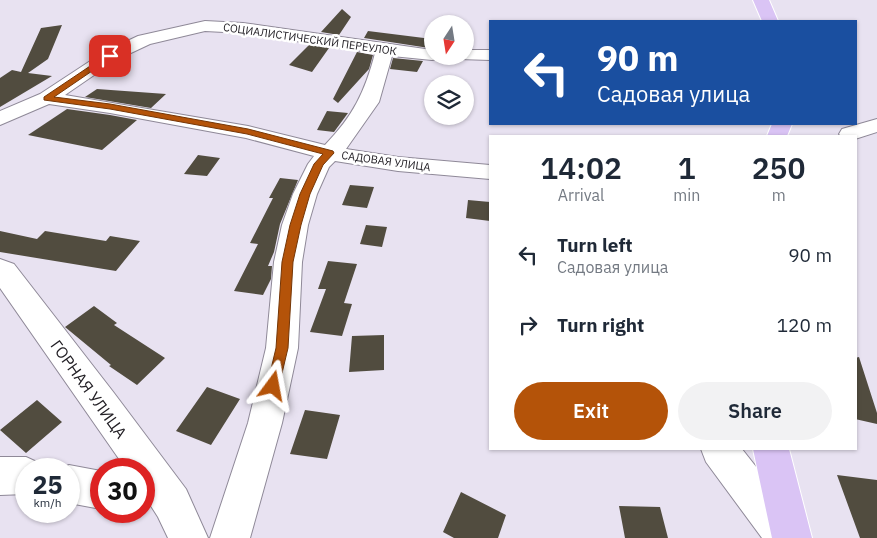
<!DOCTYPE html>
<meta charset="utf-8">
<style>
:root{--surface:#fff;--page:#f2f2f3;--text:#1f2937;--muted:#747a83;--accent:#b45309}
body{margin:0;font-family:"IBM Plex Sans",sans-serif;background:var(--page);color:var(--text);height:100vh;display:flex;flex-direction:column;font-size:19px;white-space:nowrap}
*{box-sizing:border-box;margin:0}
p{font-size:16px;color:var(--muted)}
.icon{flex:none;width:28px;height:28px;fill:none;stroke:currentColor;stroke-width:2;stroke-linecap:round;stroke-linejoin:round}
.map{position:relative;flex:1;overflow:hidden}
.side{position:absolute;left:489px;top:135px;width:368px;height:315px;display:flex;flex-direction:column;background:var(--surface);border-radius:0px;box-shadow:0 1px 4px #0004}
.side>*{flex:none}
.banner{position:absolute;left:489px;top:20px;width:368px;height:105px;border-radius:0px;box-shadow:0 1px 4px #0004;background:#1a4fa0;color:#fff;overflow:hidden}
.needle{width:32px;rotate:192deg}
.fabs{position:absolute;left:424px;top:15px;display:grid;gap:10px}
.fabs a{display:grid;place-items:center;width:50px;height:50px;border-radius:50%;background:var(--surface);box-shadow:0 1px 4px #0004;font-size:25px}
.speed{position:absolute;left:15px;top:458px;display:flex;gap:10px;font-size:25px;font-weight:700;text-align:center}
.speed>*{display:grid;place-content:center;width:65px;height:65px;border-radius:50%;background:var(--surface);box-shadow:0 1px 4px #0004;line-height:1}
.speed small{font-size:12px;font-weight:400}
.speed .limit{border:8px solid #d22;background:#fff;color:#111}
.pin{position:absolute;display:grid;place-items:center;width:42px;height:42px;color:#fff;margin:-21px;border-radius:10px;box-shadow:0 2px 8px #0006}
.me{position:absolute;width:55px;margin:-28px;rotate:13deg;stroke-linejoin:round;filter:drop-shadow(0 0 4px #0008)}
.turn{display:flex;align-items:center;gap:18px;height:105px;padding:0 25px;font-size:22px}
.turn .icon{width:65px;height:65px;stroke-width:2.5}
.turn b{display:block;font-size:35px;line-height:42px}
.eta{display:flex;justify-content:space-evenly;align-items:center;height:85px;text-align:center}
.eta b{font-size:30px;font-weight:600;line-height:35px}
.cta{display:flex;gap:10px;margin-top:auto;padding:10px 25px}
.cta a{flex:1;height:58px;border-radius:30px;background:var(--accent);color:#fff;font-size:20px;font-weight:600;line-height:58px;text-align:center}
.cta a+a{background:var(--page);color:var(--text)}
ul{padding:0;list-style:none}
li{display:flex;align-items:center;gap:15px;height:70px;padding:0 25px}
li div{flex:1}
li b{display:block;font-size:19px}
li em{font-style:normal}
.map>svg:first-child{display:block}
.building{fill:#514c3f}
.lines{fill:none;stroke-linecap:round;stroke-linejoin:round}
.street-casing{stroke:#8f8998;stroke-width:2}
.primary-casing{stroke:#fff;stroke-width:2}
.street{fill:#fff;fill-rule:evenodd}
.primary{fill:#dac4f5;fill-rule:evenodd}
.route{fill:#b45309;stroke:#753606}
.labels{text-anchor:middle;stroke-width:5;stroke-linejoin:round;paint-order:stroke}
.far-street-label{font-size:11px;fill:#232026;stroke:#fff}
.near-street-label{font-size:16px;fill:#232026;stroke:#fff}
</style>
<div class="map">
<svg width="877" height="538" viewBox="0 0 877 538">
<rect width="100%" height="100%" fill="#e8e2f1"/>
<!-- building -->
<path class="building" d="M342,9L351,17L339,35L321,32Z
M62,25L48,59L28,73L52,76L0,107V78L12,70L21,72L41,28Z
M368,31L432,39V42L429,48L364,38Z
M309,45L329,48L312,72L289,65Z
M357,52L373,55L369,69L338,103L333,99Z
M393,58L423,61L417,72L390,69Z
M97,89L166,94L151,108L85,97Z
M67,109L110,115L137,120L102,150L28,135Z
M327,111L348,113L334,132L317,130Z
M198,155L220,158L207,176L184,174Z
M280,178L298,180L280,224L274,252L268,266H272L271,279L263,295L234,291L258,244L250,243L273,198H269Z
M350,185L374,187L367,208L342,205Z
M468,200L490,202V221L466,218Z
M366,225L387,227L382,247L360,244Z
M0,231L37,239L45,231L106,241L110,236L140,241L116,271L0,252Z
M328,261L357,264L344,303L352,304L342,336L310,332L326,289H318Z
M94,306L117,323L114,325L165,358L137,385L109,366L111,365L65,327Z
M384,335V370L349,372L352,336Z
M859,357L877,413V424L855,419V358Z
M207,387L240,399L211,445L176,431Z
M37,400L62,422L26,453L0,430Z
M305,410L340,415L327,459L290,454Z
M837,475L877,480V538H860Z
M461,492L506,515L498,538H454L443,532Z
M619,506L660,507L668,538H625Z"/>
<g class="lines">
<defs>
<path id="street" d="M205,21L243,23L432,50V56H440L438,59L432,60L392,56L379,102L346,149L398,157L490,165V179L398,171L335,161L329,167L317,194L308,225L302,262L298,348L282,423L250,538H210L248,423L266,348L274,262L282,225L293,194L308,164L314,156L246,138L110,113L49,104L0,125V111L40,94L104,52L138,36ZM205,31L243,33L375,53C365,92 353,116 325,145L248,126L65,95L116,60L150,44Z
M465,50H490V60L459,59L457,56H465Z
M877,119V132L855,139V136H841L839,134L842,129Z
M0,259L14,264L114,393L186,489L208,538H168L158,517L144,495V469H126L0,288Z
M701,449H742L801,524L807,538H762L706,462Z
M0,457H26L39,463L42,469H26V494L0,495Z
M69,465L101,471V509L69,503V469H61Z"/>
<path id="primary" d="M753,0H769L778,21H762Z
M772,124H792L787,136H767Z
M753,449H789L812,538H772Z"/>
</defs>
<!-- street casing -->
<use href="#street" class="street-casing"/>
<!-- primary casing -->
<use href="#primary" class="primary-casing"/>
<!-- street -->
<use href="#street" class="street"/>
<!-- primary -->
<use href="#primary" class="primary"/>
</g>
<!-- route -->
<path class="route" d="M108,54L114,56L54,97L110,104L248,129L333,151L334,153L323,165L310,194L301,225L293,262L288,348L278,390L273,392L269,390L267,386L276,348L282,262L290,225L300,194L314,164L323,154L247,134L110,109L44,100V97Z"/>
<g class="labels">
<!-- far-street labels -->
<g class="far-street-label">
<text transform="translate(310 39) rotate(8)" y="4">СОЦИАЛИСТИЧЕСКИЙ ПЕРЕУЛОК</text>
<text transform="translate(386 161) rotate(8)" y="4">САДОВАЯ УЛИЦА</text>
</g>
<!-- near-street labels -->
<g class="near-street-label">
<text transform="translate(89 389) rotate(54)" y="6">ГОРНАЯ УЛИЦА</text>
</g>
</g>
</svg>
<div class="fabs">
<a><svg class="needle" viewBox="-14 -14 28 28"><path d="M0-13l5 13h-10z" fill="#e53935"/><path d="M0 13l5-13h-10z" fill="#747a83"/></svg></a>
<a><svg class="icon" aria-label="layers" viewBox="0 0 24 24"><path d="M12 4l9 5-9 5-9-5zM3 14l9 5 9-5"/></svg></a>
</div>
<div class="speed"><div>25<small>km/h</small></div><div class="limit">30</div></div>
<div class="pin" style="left:110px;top:56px;background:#d93025"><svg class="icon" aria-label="arrive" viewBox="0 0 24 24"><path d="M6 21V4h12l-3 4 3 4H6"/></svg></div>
<svg class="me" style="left:273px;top:386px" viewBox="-20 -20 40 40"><path d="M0-17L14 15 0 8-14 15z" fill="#b45309" stroke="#fff" stroke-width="4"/></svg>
<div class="banner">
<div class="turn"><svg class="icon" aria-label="left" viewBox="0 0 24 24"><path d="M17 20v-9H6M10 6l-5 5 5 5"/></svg><div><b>90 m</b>Садовая улица</div></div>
</div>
<section class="side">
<div class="eta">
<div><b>14:02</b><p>Arrival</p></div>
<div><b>1</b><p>min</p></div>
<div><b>250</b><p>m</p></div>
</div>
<ul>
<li><svg class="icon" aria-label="left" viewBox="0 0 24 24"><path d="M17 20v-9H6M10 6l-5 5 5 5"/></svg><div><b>Turn left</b><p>Садовая улица</p></div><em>90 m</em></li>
<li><svg class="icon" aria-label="right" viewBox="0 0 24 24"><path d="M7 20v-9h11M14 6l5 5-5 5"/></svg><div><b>Turn right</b></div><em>120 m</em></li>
</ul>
<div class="cta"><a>Exit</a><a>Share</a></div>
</section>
</div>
